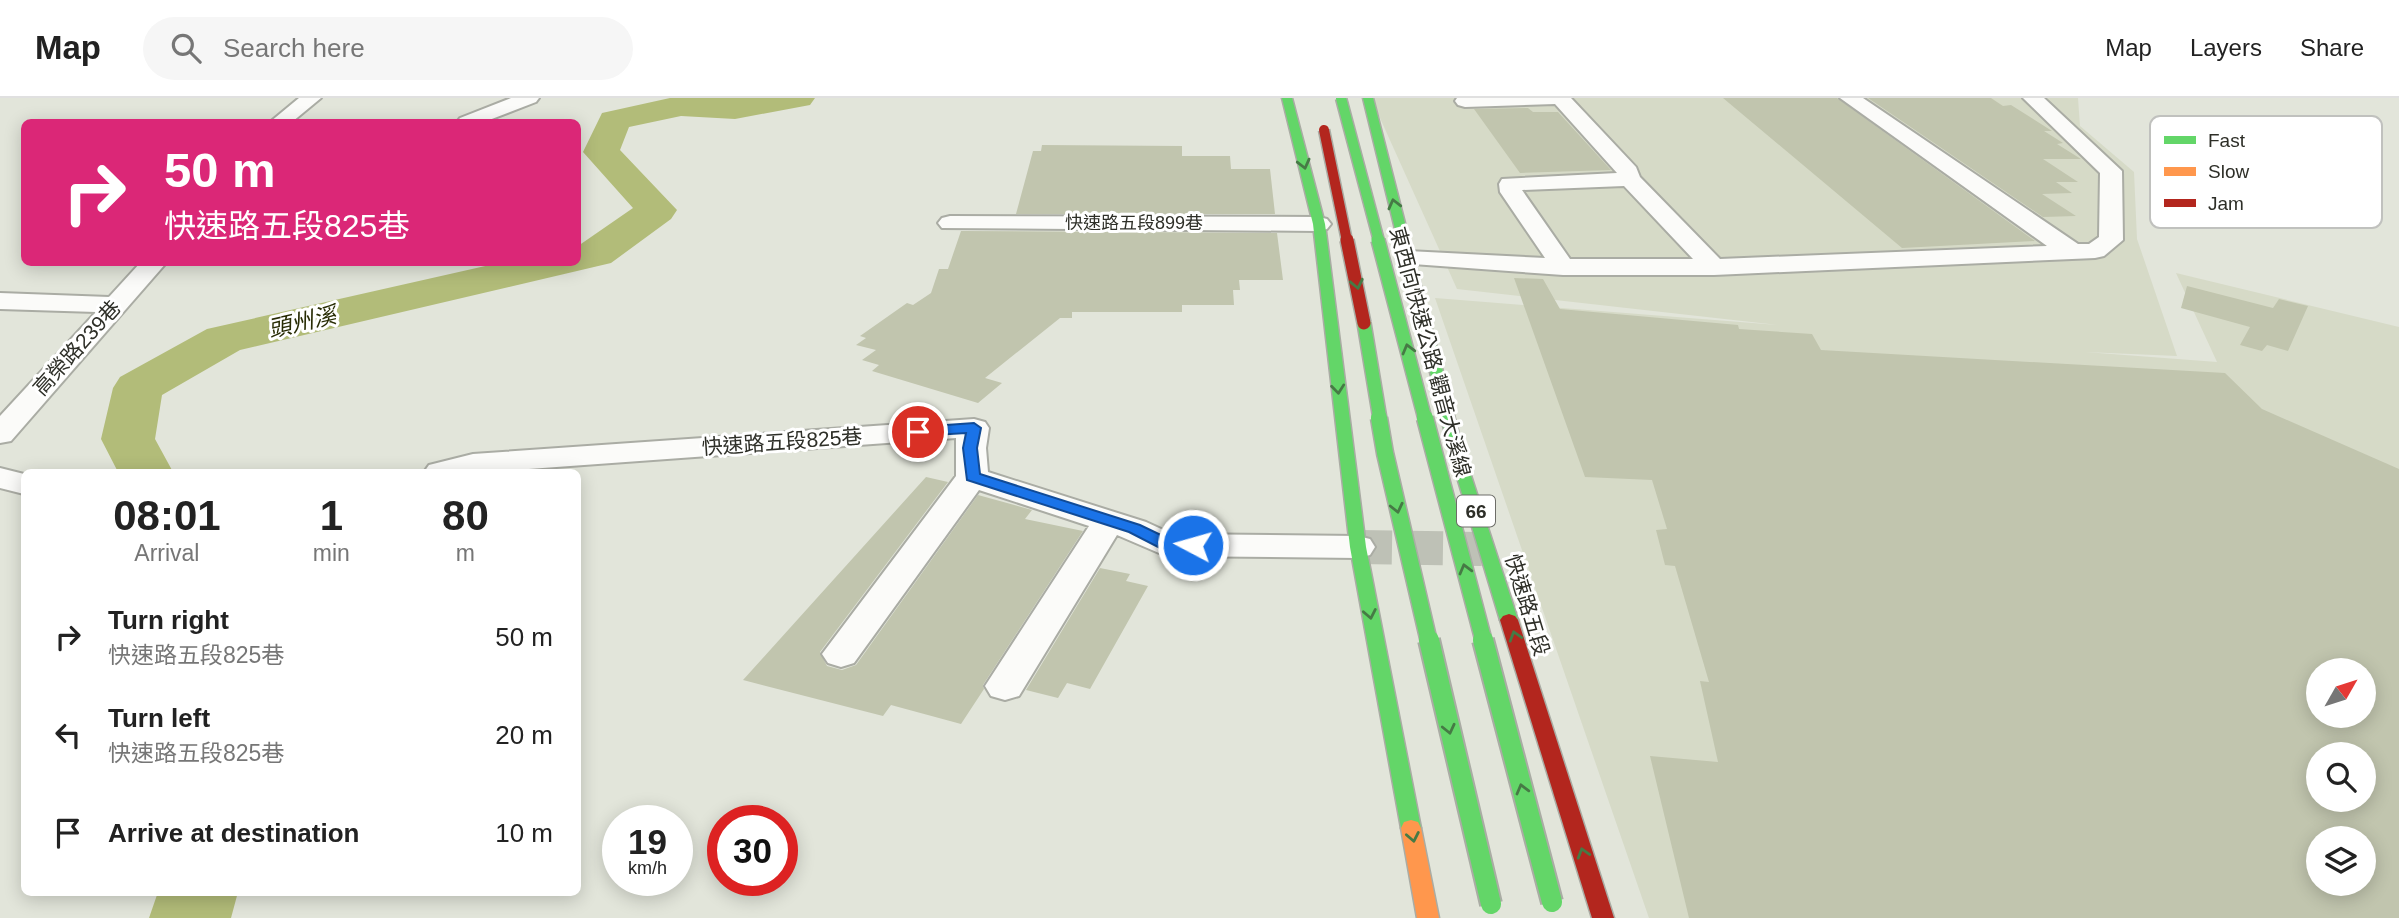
<!DOCTYPE html>
<meta charset="utf-8">
<style>
:root{--surface:#fff;--page:#f6f6f6;--text:#222;--muted:#767676;--line:#e0e0e0}
body{margin:0;font-family:Helvetica,"Noto Sans TC",sans-serif;background:var(--page);color:var(--text);height:100vh;display:flex;flex-direction:column;font-size:26px;white-space:nowrap}
*{box-sizing:border-box;margin:0}
p{font-size:23px;color:var(--muted)}
.icon{flex:none;width:38px;height:38px;fill:none;stroke:currentColor;stroke-width:2;stroke-linecap:round;stroke-linejoin:round}
.map{position:relative;flex:1;overflow:hidden}
.details{position:absolute;left:21px;top:371px;width:560px;height:427px;display:flex;flex-direction:column;background:var(--surface);border-radius:10px;box-shadow:0 4px 18px #0003}
.details>*{flex:none}
.top-card{position:absolute;left:21px;top:21px;width:560px;height:147px;border-radius:10px;box-shadow:0 4px 18px #0003;background:#db2777;color:#fff;overflow:hidden}
.needle{width:46px;rotate:51deg}
.controls{position:absolute;left:2306px;top:560px;display:grid;gap:14px}
.controls a{display:grid;place-items:center;width:70px;height:70px;border-radius:50%;background:var(--surface);box-shadow:0 4px 18px #0003;font-size:35px}
.speed{position:absolute;left:602px;top:707px;display:flex;gap:14px;font-size:35px;font-weight:700;text-align:center}
.speed>*{display:grid;place-content:center;width:91px;height:91px;border-radius:50%;background:var(--surface);box-shadow:0 4px 18px #0003;line-height:1}
.speed small{font-size:18px;font-weight:400}
.speed .limit{border:10px solid #d22;background:#fff;color:#111}
.pin{position:absolute;display:grid;place-items:center;width:60px;height:60px;color:#fff;margin:-30px;border:4px solid #fff;border-radius:50%;box-shadow:0 2px 7px #0007}
.me{position:absolute;width:77px;margin:-38px;rotate:276deg;stroke-linejoin:round;filter:drop-shadow(0 0 5px #0008)}
.turn{display:flex;align-items:center;gap:24px;height:147px;padding:0 28px;font-size:32px}
.turn .icon{width:91px;height:91px;stroke-width:2.5}
.turn b{display:block;font-size:49px;line-height:60px}
.eta{display:flex;justify-content:space-evenly;align-items:center;height:119px;text-align:center}
.eta b{font-size:42px;font-weight:800;line-height:49px}
ul{padding:0;list-style:none}
li{display:flex;align-items:center;gap:21px;height:98px;padding:0 28px}
li div{flex:1}
li b{display:block;font-size:26px}
li em{font-style:normal}
header{display:flex;align-items:center;gap:42px;box-sizing:border-box;height:98px;padding:0 35px;background:var(--surface);border-bottom:2px solid var(--line)}
header strong{font-size:33px}
nav{display:flex;gap:38px;margin-inline-start:auto;font-size:24px}
.search{width:490px;height:63px;background:var(--page);display:flex;align-items:center;gap:18px;box-sizing:border-box;padding:0 24px;border-radius:38px;color:var(--muted);font-size:26px}
.map>svg:first-child{display:block}
.built{fill:#d6dac7;fill-rule:evenodd}
.lines{fill:none;stroke-linecap:round;stroke-linejoin:round}
.river{fill:#b2bc79;fill-rule:evenodd}
.building{fill:#c1c5ae;fill-rule:evenodd}
.street-tunnel{stroke:#bec1b6;stroke-width:34;stroke-dasharray:34 17;stroke-linecap:butt}
.street-casing{stroke:#aaaca4;stroke-width:4}
.fast-casing{stroke:#aaaca4;stroke-width:3}
.slow-casing{stroke:#aaaca4;stroke-width:3}
.jam-casing{stroke:#aaaca4;stroke-width:3}
.street{fill:#fbfbf9;fill-rule:evenodd}
.fast{fill:#63d668;fill-rule:evenodd}
.slow{fill:#ff974d;fill-rule:evenodd}
.jam{fill:#b3261e;fill-rule:evenodd}
.fast-bridge-far3-casing{stroke:#aaaca4;stroke-width:13;stroke-linecap:butt}
.fast-bridge-far2-casing{stroke:#aaaca4;stroke-width:16;stroke-linecap:butt}
.fast-bridge-far1-casing{stroke:#aaaca4;stroke-width:19;stroke-linecap:butt}
.fast-bridge-casing{stroke:#aaaca4;stroke-width:24;stroke-linecap:butt}
.jam-bridge-far1-casing{stroke:#aaaca4;stroke-width:13;stroke-linecap:butt}
.jam-bridge-casing{stroke:#aaaca4;stroke-width:16;stroke-linecap:butt}
.fast-bridge-far3{stroke:#63d668;stroke-width:10}
.fast-bridge-far2{stroke:#63d668;stroke-width:13}
.fast-bridge-far1{stroke:#63d668;stroke-width:16}
.fast-bridge{stroke:#63d668;stroke-width:20}
.jam-bridge-far1{stroke:#b3261e;stroke-width:10}
.jam-bridge{stroke:#b3261e;stroke-width:13}
.oneway{stroke:#467a45}
.route{fill:#1a73e8;stroke:#114b97;stroke-width:2}
.labels{text-anchor:middle;stroke-width:6;stroke-linejoin:round;paint-order:stroke}
.far-street-label{font-size:18px;fill:#2e2f28;stroke:#fff}
.shield{fill:#fff;stroke:#6d6d68;stroke-width:2}
.shield-label{font-size:19px;font-weight:bold;fill:#2e2f28}
.street-label{font-size:21px;fill:#2e2f28;stroke:#fff}
.water-label{font-size:23px;font-style:italic;fill:#282c04;stroke:#fff}
.key{fill:#fff;stroke:#c0c1be;stroke-width:2}
.key-label{font-size:19px;fill:#2e2f28}
</style>
<header>
<strong>Map</strong>
<div class="search"><svg class="icon" aria-label="search" viewBox="0 0 24 24"><circle cx="10" cy="10" r="6"/><path d="M15 15l6 6"/></svg>Search here</div>
<nav><a>Map</a><a>Layers</a><a>Share</a></nav>
</header>
<div class="map">
<svg width="2399" height="820" viewBox="0 0 2399 820">
<rect width="100%" height="100%" fill="#e2e5da"/>
<!-- built -->
<path class="built" d="M1371,0H2078L2080,28L2134,74L2137,141L2177,258L2085,254L2217,264L2176,175L2399,229V820H1649L1435,200L1778,227L1457,191ZM2319,572H2364V618H2319ZM2319,656H2364V702H2319ZM2319,740H2364V786H2319Z"/>
<g class="lines">
<!-- river -->
<path class="river" d="M670,0H815L810,7L735,21L681,18L629,29L620,52L677,112L671,121L611,165L240,252L162,297L155,341L173,374H118L101,341L113,290L120,279L207,231L503,164H578V148L633,110L583,54L602,15Z
M158,794H238L231,820H149Z"/>
</g>
<!-- building -->
<path class="building" d="M1723,0H1837L2035,143L1902,150Z
M1868,0H1991L2003,8L2011,7L2052,33H2044L2063,45L2057,46L2081,61H2043L2078,84H2056L2072,95L2042,96L2076,118L2043,119Z
M1528,10L1533,14H1558L1611,72L1520,75L1474,11Z
M1042,47L1182,48V58H1230L1231,71H1270L1275,116H1016L1033,53H1041Z
M961,133L1277,135L1283,182H1239L1240,192H1233L1234,207H1182V214H1072V220H1060L985,280L1002,285L978,305L872,273L879,267L862,262L876,252L856,247L866,240L860,238L897,212L907,205L913,207L931,195L939,171H948Z
M1514,180L1543,181L1560,211L1738,227L1739,231L1812,236L1821,252L2225,275L2262,311L2399,371V820H1689L1650,658L1718,664L1700,583L1709,584L1675,468L1665,467L1656,432L1667,431L1652,382L1585,379ZM2319,572H2364V618H2319ZM2319,656H2364V702H2319ZM2319,740H2364V786H2319Z
M2187,188L2273,210L2279,201L2308,208L2288,253L2267,247L2262,253L2240,247L2250,229L2181,210Z
M926,379L948,384L820,554L827,568L842,572L856,567L978,397L1032,412L1025,421L1083,433L983,587L984,591L961,626L891,607L883,618L743,582Z
M1100,470L1130,476L1126,483L1148,488L1090,591L1067,585L1058,600L1026,592Z"/>
<g class="lines">
<!-- street-tunnel -->
<path class="street-tunnel" d="M1358,449L1482,451"/>
<defs>
<path id="street" d="M299,0H321L292,24H270Z
M511,0H539L536,4L484,24H457L460,20Z
M1457,0H1571L1636,69L1640,79L1720,161L2047,148L1840,0H1863L2078,146H2089L2099,139L2100,75L2023,0H2044L2122,73L2123,142L2104,158L2095,160L1714,177H1563L1399,165L1396,160L1399,155L1408,153L1545,160L1500,94L1499,86L1502,81L1617,75L1555,6L1465,9L1458,7L1455,3ZM1624,88L1693,161H1570L1522,92Z
M950,118L1319,119L1327,121L1331,126L1327,131L1319,133L942,130L938,125L942,120Z
M141,164H167L11,343L0,345V318L96,214L0,211V195L109,199Z
M974,321L985,324L989,330L986,350L988,374L1146,424L1172,436L1358,438L1370,441L1375,449L1370,457L1358,460L1166,458L1117,437L1019,598L1005,602L991,598L985,588L1089,428L979,392L854,565L841,569L828,565L822,556L956,378V340L487,374H424L429,367L473,356Z
M0,370L24,376V396L0,390Z"/>
<path id="fast" d="M1282,0H1292L1325,126L1366,449L1421,730L1418,736L1411,738L1404,736L1401,730L1350,449L1313,126Z
M1363,0H1373L1464,356L1518,522L1515,526H1503L1500,522L1450,356Z"/>
<path id="slow" d="M1411,722L1418,724L1421,730L1439,820H1417L1401,730L1404,724Z"/>
<path id="jam" d="M1509,516L1515,518L1518,522L1614,820H1592L1500,522L1503,518Z"/>
</defs>
<!-- street casing -->
<use href="#street" class="street-casing"/>
<!-- fast casing -->
<use href="#fast" class="fast-casing"/>
<!-- slow casing -->
<use href="#slow" class="slow-casing"/>
<!-- jam casing -->
<use href="#jam" class="jam-casing"/>
<!-- street -->
<use href="#street" class="street"/>
<!-- fast -->
<use href="#fast" class="fast"/>
<!-- slow -->
<use href="#slow" class="slow"/>
<!-- jam -->
<use href="#jam" class="jam"/>
<defs>
<path id="fast-bridge-far3" d="M1341,0L1379,143"/>
<path id="fast-bridge-far2" d="M1378,142L1425,321
M1364,225L1380,321"/>
<path id="fast-bridge-far1" d="M1379,320L1385,355L1429,544
M1425,320L1484,544"/>
<path id="fast-bridge" d="M1429,542L1491,806
M1483,542L1552,804"/>
<path id="jam-bridge-far1" d="M1324,32L1347,143"/>
<path id="jam-bridge" d="M1347,142L1364,225"/>
</defs>
<!-- fast-bridge-far3 casing -->
<use href="#fast-bridge-far3" class="fast-bridge-far3-casing"/>
<!-- fast-bridge-far2 casing -->
<use href="#fast-bridge-far2" class="fast-bridge-far2-casing"/>
<!-- fast-bridge-far1 casing -->
<use href="#fast-bridge-far1" class="fast-bridge-far1-casing"/>
<!-- fast-bridge casing -->
<use href="#fast-bridge" class="fast-bridge-casing"/>
<!-- jam-bridge-far1 casing -->
<use href="#jam-bridge-far1" class="jam-bridge-far1-casing"/>
<!-- jam-bridge casing -->
<use href="#jam-bridge" class="jam-bridge-casing"/>
<!-- fast-bridge-far3 -->
<use href="#fast-bridge-far3" class="fast-bridge-far3"/>
<!-- fast-bridge-far2 -->
<use href="#fast-bridge-far2" class="fast-bridge-far2"/>
<!-- fast-bridge-far1 -->
<use href="#fast-bridge-far1" class="fast-bridge-far1"/>
<!-- fast-bridge -->
<use href="#fast-bridge" class="fast-bridge"/>
<!-- jam-bridge-far1 -->
<use href="#jam-bridge-far1" class="jam-bridge-far1"/>
<!-- jam-bridge -->
<use href="#jam-bridge" class="jam-bridge"/>
</g>
<!-- one-way arrows -->
<defs><path id="oneway-chevron" d="M-2-3.5L2.5 0L-2 3.5" fill="none" stroke-width="1.6" stroke-linecap="round" stroke-linejoin="round" transform="scale(1.75)"/></defs>
<g class="oneway">
<use href="#oneway-chevron" transform="translate(1304 66) rotate(76)"/>
<use href="#oneway-chevron" transform="translate(1394 106) rotate(-104)"/>
<use href="#oneway-chevron" transform="translate(1357 186) rotate(78)"/>
<use href="#oneway-chevron" transform="translate(1408 251) rotate(-105)"/>
<use href="#oneway-chevron" transform="translate(1338 291) rotate(84)"/>
<use href="#oneway-chevron" transform="translate(1397 410) rotate(77)"/>
<use href="#oneway-chevron" transform="translate(1465 471) rotate(-105)"/>
<use href="#oneway-chevron" transform="translate(1370 516) rotate(79)"/>
<use href="#oneway-chevron" transform="translate(1515 538) rotate(-107)"/>
<use href="#oneway-chevron" transform="translate(1449 631) rotate(77)"/>
<use href="#oneway-chevron" transform="translate(1522 691) rotate(-105)"/>
<use href="#oneway-chevron" transform="translate(1413 739) rotate(79)"/>
<use href="#oneway-chevron" transform="translate(1583 755) rotate(-107)"/>
</g>
<!-- route -->
<path class="route" d="M974,325L981,330L977,350L980,376L1140,427L1169,441L1193,442L1202,447L1193,452L1160,450L1129,434L967,382L963,350L966,335L918,338L911,334L918,329Z"/>
<g class="labels">
<!-- far-street labels -->
<g class="far-street-label">
<text x="1134" y="131">快速路五段899巷</text>
</g>
<!-- shield labels -->
<rect class="shield" x="1457" y="397.5" width="38" height="31" rx="5"/>
<g class="shield-label">
<text x="1476" y="420">66</text>
</g>
<!-- street labels -->
<g class="street-label">
<text transform="translate(77 250) rotate(-48)" y="7">高榮路239巷</text>
<text transform="translate(1430 254) rotate(75)" y="7">東西向快速公路 觀音大溪線</text>
<text transform="translate(782 344) rotate(-4)" y="7">快速路五段825巷</text>
<text transform="translate(1527 507) rotate(73)" y="7">快速路五段</text>
</g>
<!-- water labels -->
<g class="water-label">
<text transform="translate(302 224) rotate(-13)" y="8">頭州溪</text>
</g>
</g>
<!-- legend -->
<rect x="2150" y="18" width="232" height="112" rx="10" class="key"/>
<rect x="2164" y="38" width="32" height="8" fill="#63d668"/>
<rect x="2164" y="69" width="32" height="9" fill="#ff974d"/>
<rect x="2164" y="101" width="32" height="8" fill="#b3261e"/>
<g class="key-label">
<text x="2208" y="49">Fast</text>
<text x="2208" y="80">Slow</text>
<text x="2208" y="112">Jam</text>
</g>
</svg>
<div class="controls">
<a><svg class="needle" viewBox="-14 -14 28 28"><path d="M0-13l5 13h-10z" fill="#e53935"/><path d="M0 13l5-13h-10z" fill="#767676"/></svg></a>
<a><svg class="icon" aria-label="search" viewBox="0 0 24 24"><circle cx="10" cy="10" r="6"/><path d="M15 15l6 6"/></svg></a>
<a><svg class="icon" aria-label="layers" viewBox="0 0 24 24"><path d="M12 4l9 5-9 5-9-5zM3 14l9 5 9-5"/></svg></a>
</div>
<div class="speed"><div>19<small>km/h</small></div><div class="limit">30</div></div>
<div class="pin" style="left:918px;top:334px;background:#d93025"><svg class="icon" aria-label="arrive" viewBox="0 0 24 24"><path d="M6 21V4h12l-3 4 3 4H6"/></svg></div>
<svg class="me" style="left:1193px;top:447px" viewBox="-20 -20 40 40"><circle r="17" fill="#1a73e8" stroke="#fff" stroke-width="3"/><path d="M0-11L8 9 0 5-8 9z" fill="#fff"/></svg>
<div class="top-card">
<div class="turn"><svg class="icon" aria-label="right" viewBox="0 0 24 24"><path d="M7 20v-9h11M14 6l5 5-5 5"/></svg><div><b>50 m</b>快速路五段825巷</div></div>
</div>
<section class="details">
<div class="eta">
<div><b>08:01</b><p>Arrival</p></div>
<div><b>1</b><p>min</p></div>
<div><b>80</b><p>m</p></div>
</div>
<ul>
<li><svg class="icon" aria-label="right" viewBox="0 0 24 24"><path d="M7 20v-9h11M14 6l5 5-5 5"/></svg><div><b>Turn right</b><p>快速路五段825巷</p></div><em>50 m</em></li>
<li><svg class="icon" aria-label="left" viewBox="0 0 24 24"><path d="M17 20v-9H6M10 6l-5 5 5 5"/></svg><div><b>Turn left</b><p>快速路五段825巷</p></div><em>20 m</em></li>
<li><svg class="icon" aria-label="arrive" viewBox="0 0 24 24"><path d="M6 21V4h12l-3 4 3 4H6"/></svg><div><b>Arrive at destination</b></div><em>10 m</em></li>
</ul>
</section>
</div>
